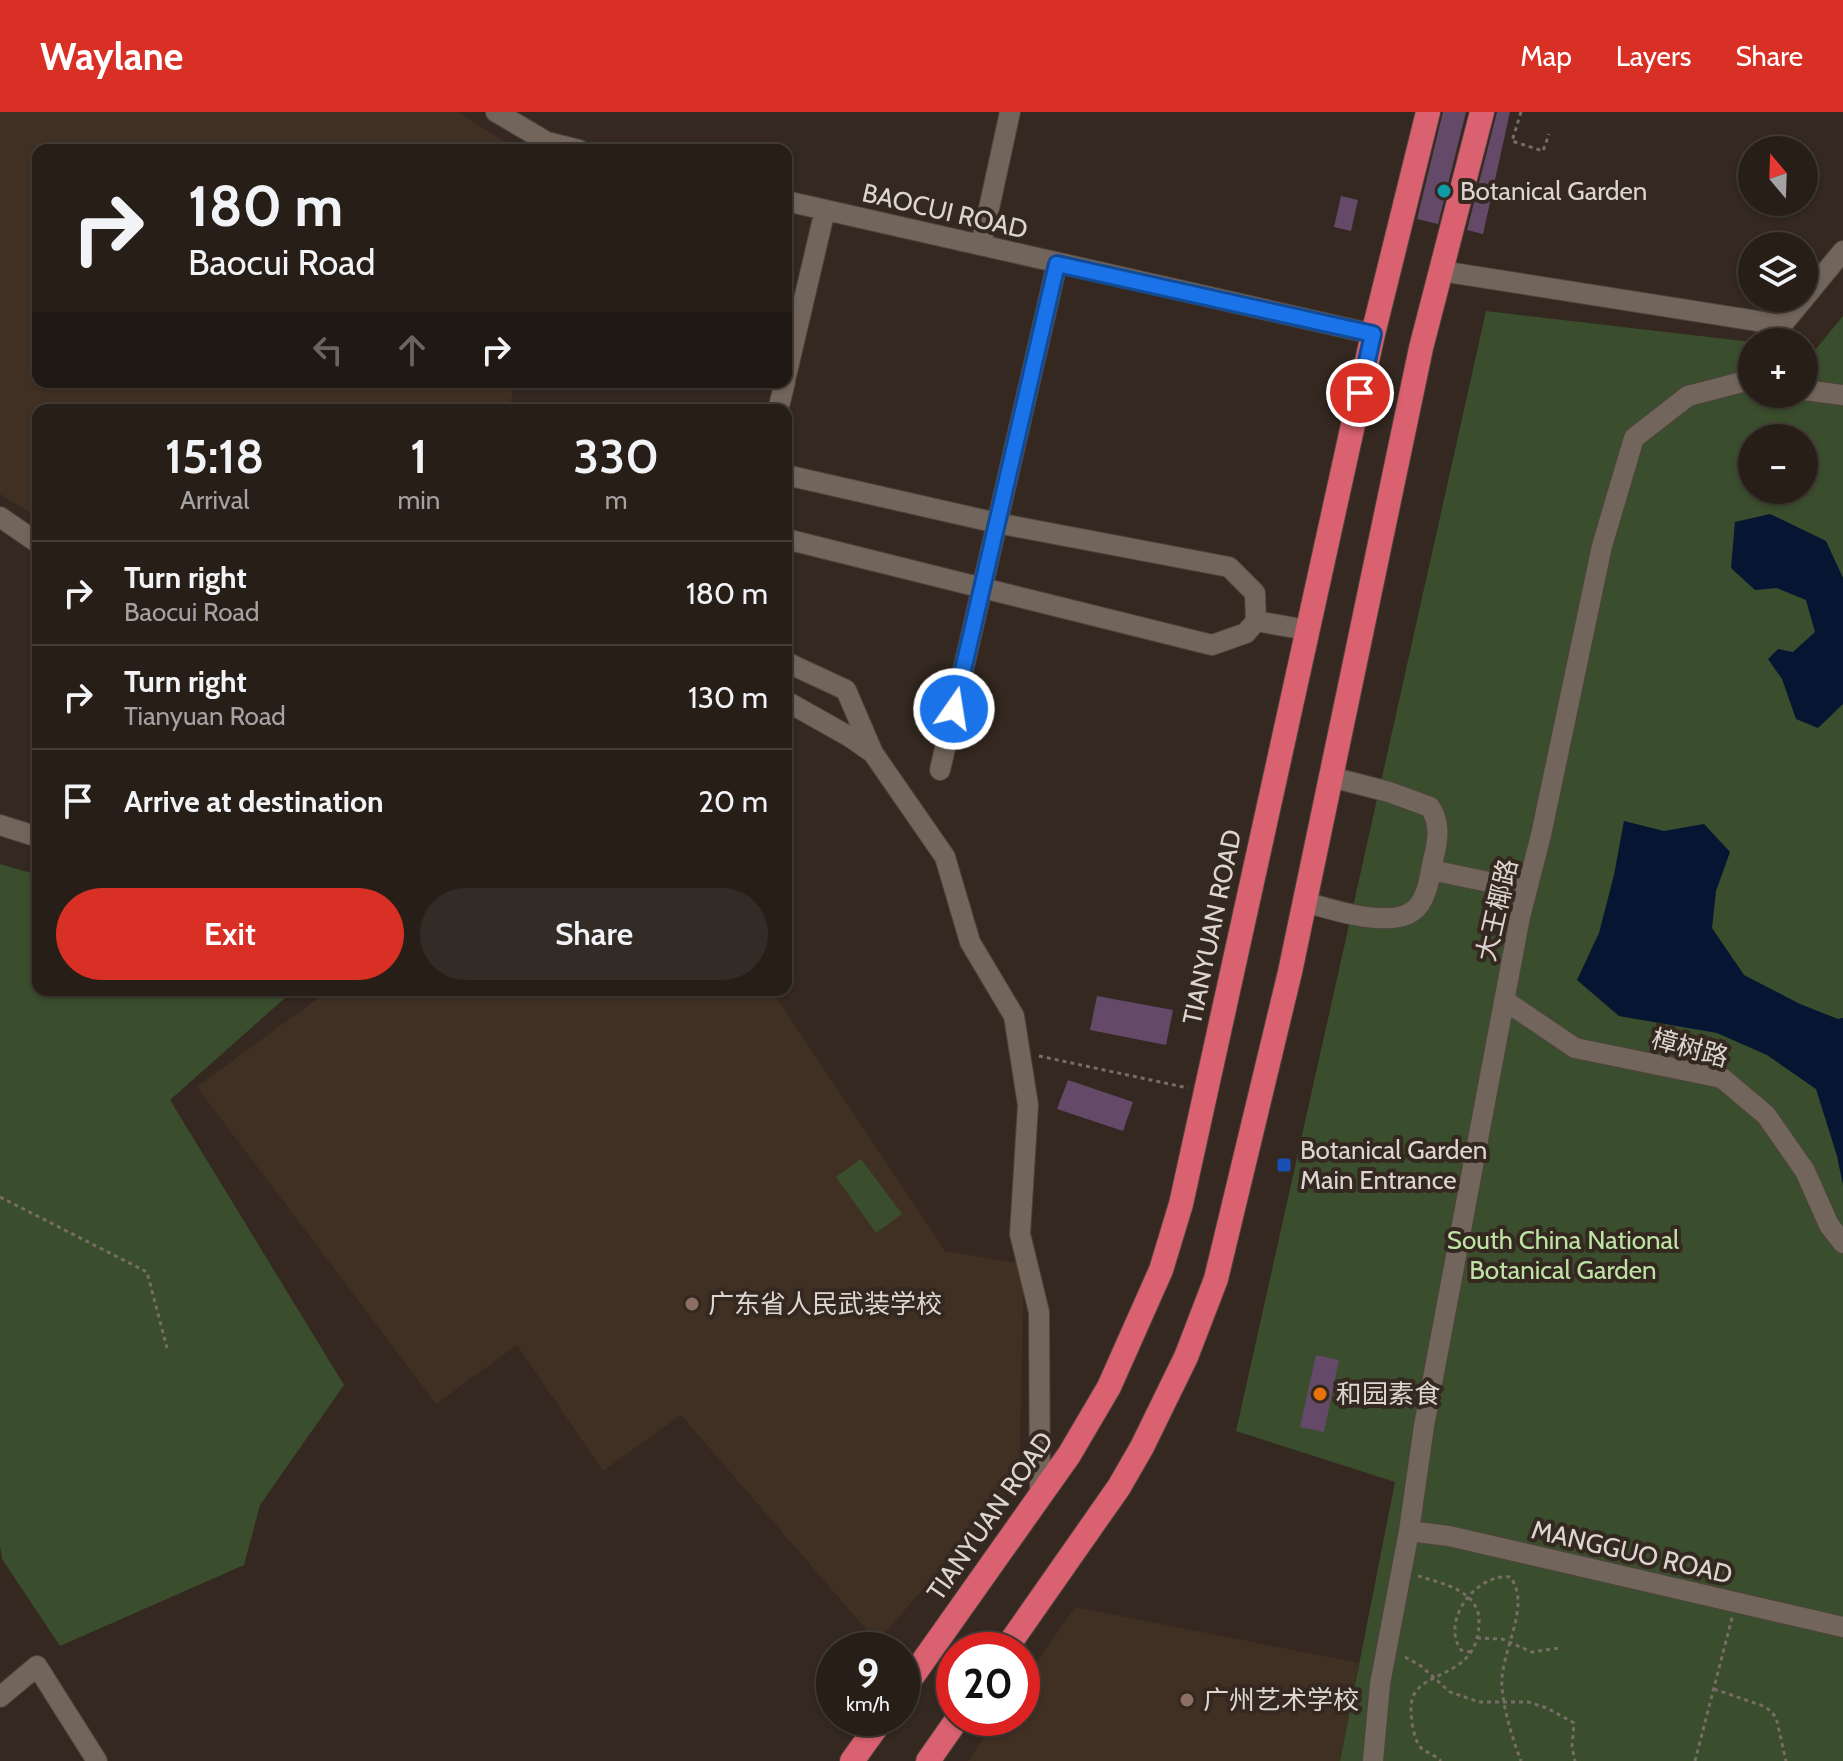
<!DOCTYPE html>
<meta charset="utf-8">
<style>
:root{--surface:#271e18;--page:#332b25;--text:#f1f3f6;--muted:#a4a2a2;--line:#433c37;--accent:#d93025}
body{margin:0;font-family:Cabin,"Noto Sans SC",sans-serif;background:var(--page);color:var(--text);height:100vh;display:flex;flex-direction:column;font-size:30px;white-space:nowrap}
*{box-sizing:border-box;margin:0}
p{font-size:26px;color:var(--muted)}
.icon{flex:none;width:44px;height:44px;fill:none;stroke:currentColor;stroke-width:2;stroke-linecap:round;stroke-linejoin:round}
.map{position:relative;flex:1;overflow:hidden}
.sheet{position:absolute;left:32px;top:292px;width:760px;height:592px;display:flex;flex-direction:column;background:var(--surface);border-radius:16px;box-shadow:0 2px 6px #0004,0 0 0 2px var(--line)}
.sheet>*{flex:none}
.guide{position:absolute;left:32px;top:32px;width:760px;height:244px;border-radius:16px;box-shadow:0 2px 6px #0004,0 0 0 2px var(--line);background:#271e18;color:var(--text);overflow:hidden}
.needle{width:52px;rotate:341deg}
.fabs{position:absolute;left:1738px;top:24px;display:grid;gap:16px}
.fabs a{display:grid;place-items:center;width:80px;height:80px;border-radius:50%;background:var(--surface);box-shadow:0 2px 6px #0004,0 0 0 2px var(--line);font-size:40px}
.speed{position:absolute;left:816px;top:1520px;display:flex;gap:16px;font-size:40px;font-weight:700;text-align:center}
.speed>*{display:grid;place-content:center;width:104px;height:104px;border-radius:50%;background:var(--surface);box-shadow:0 2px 6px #0004,0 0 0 2px var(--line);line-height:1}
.speed small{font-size:20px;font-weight:400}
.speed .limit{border:12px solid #d22;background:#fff;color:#111}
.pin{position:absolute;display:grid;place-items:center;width:68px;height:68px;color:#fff;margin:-34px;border:4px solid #fff;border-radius:50%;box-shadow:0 2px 8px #0007}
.me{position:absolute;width:88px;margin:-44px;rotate:13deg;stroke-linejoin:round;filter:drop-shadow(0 0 6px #0008)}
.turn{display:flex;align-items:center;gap:28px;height:168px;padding:0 24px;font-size:36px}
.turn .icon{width:104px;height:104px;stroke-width:2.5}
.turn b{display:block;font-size:56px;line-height:68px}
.lanes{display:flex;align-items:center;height:76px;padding:0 24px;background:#0003;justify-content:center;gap:40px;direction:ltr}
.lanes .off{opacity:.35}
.eta{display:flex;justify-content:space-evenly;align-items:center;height:136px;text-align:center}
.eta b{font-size:48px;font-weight:600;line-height:56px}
.cta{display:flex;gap:16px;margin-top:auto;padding:16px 24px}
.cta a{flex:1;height:92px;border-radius:48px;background:var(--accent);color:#fff;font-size:32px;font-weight:600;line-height:92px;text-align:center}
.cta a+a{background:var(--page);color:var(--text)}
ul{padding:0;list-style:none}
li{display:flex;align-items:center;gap:24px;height:104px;padding:0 24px;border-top:2px solid var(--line)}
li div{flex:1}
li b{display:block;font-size:30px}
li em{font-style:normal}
header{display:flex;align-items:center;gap:48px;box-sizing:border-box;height:112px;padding:0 40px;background:var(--accent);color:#fff}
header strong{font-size:38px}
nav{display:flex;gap:44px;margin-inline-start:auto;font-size:28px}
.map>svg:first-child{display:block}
.built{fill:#403024}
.green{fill:#3a4d2d;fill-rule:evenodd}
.water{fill:#051532}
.building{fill:#644969}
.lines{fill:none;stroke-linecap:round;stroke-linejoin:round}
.minor-casing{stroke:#4e443d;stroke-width:22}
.highway-casing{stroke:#4e443d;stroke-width:26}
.path{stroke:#776d66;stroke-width:3;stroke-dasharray:4 4;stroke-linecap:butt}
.minor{stroke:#72655b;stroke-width:20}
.highway{stroke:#da6170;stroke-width:24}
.route-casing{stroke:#114b97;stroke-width:20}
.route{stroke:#1a73e8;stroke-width:14}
.culture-dot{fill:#0f9aa8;stroke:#342820;stroke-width:3}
.transit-dot{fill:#1a4fb4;stroke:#342820;stroke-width:3}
.education-dot{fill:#8d6e63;stroke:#342820;stroke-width:3}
.food-dot{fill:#e8710a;stroke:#342820;stroke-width:3}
.labels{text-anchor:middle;stroke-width:8;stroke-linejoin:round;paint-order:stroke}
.poi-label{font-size:26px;fill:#ddd6d0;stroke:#342820;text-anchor:start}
.street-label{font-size:26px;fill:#ddd6d0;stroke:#342820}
.park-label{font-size:26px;fill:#bee3a5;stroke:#342820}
</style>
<header>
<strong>Waylane</strong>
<nav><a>Map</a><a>Layers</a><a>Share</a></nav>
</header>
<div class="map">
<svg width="1843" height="1649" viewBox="0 0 1843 1649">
<rect width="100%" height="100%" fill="#342820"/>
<!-- built -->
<path class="built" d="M0,0H458L518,38H38V270H516L508,298H38V406L0,382Z
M329,878H771L945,1139L1024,1152L1019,1367L877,1530L681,1303L603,1359L517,1233L436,1292L197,975Z
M1075,1495L1359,1551L1340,1649H968L998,1606H1022V1571Z"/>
<!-- green -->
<path class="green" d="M1486,199L1752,230V282H1804V236L1816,237L1843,204V1649H1340L1395,1370L1236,1319ZM1752,326H1804V378H1752Z
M0,752L38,763V878H294L170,988L344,1273L260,1393L244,1453L60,1534L2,1447L0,1434Z
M861,1047L902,1102L876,1121L836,1065Z"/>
<!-- water -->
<path class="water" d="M1770,402L1826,429L1843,466V592L1818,616L1796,607L1782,567L1768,547L1778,537L1793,540L1815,520L1806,488L1777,476L1755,478L1731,456L1735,410Z
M1624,709L1664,719L1704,712L1730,740L1716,779L1712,816L1744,863L1800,892L1838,907L1843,906V1073L1837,1044L1816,977L1767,943L1717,921L1619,904L1577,868L1599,821L1614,763Z"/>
<!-- building -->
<path class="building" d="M1443,0H1466L1438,112L1417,107Z
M1497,0H1510L1483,122L1467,118Z
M1341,84L1358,88L1351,119L1334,115Z
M1097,884L1173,898L1166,933L1090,918Z
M1068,968L1133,990L1123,1019L1057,997Z
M1316,1243L1339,1248L1324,1320L1300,1315Z"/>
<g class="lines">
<defs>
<path id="minor" d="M496,0L547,30L579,38
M786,89L1373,222
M981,133L1010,0
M1441,159L1782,213L1843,139
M786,264L825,98
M1804,278L1843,283
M778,298L785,270
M786,363L997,411L1229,455L1255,481L1256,509L1307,518
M0,405L38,431
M786,427L1212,533L1246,521L1256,509
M786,550L846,578L873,641
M786,589L850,625L873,641L945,745L970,830L1014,904L1028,993L1020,1122L1039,1200L1040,1383
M940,658L1057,152
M0,713L38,725
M1431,758L1527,778
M1305,790C1330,797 1390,817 1413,799C1427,789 1430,764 1433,748C1438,730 1441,711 1430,695L1389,680L1331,665
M1504,888L1575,936L1722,966L1766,1003L1805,1059L1829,1113L1843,1131
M1409,1419L1449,1424L1843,1515
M0,1585L37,1554L97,1649
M1373,1649L1380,1572L1409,1419L1424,1314L1520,805L1541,723L1602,434L1634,326L1688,284L1742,270L1752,271"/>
<path id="highway" d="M1005,1538L1119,1375L1142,1335L1186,1245L1216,1167L1290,860L1421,236L1482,0
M902,1579L1069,1343L1109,1275L1161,1158L1181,1092L1373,222L1428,0
M852,1649L883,1606
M928,1649L958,1606"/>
</defs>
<!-- minor casing -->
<use href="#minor" class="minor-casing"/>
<!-- highway casing -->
<use href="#highway" class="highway-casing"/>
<!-- path -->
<path class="path" d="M1521,0L1512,29L1543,39L1549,22
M1039,944L1188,976
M0,1085L147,1160L167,1236
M1418,1464C1441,1471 1478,1478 1479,1508C1480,1568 1420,1556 1412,1588C1409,1598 1413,1628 1421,1636C1427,1641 1435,1643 1441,1649
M1477,1526L1502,1527L1532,1540L1559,1536
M1471,1540L1461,1538C1440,1508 1477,1461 1510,1465C1533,1493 1499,1541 1502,1575C1504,1600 1512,1625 1521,1649
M1405,1545L1421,1554L1450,1580L1479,1590H1528L1547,1596L1574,1611L1572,1635L1575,1649
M1714,1577L1766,1595L1776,1605L1786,1649
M1695,1649L1732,1506"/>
<!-- minor -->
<use href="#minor" class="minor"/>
<!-- highway -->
<use href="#highway" class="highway"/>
</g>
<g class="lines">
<defs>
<path id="route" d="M954,597L1057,152L1373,222L1360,281"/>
</defs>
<!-- route casing -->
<use href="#route" class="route-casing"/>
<!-- route -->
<use href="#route" class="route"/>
</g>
<!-- markers -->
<circle class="culture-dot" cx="1444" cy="79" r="8"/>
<rect class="transit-dot" x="1276" y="1045" width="16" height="16" rx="4"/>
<g class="education-dot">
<circle cx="692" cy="1192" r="8"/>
<circle cx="1187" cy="1588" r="8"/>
</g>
<circle class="food-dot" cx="1320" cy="1282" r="8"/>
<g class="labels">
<!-- poi labels -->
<g class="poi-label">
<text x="1460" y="88">Botanical Garden</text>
<text x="1300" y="1047">Botanical Garden<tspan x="1300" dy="30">Main Entrance</tspan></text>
<text x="708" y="1201">广东省人民武装学校</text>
<text x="1336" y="1291">和园素食</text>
<text x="1203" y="1597">广州艺术学校</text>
</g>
<!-- street labels -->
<g class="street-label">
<text transform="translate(945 99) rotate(13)" y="9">BAOCUI ROAD</text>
<text transform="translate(1497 798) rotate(-77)" y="9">大王椰路</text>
<text transform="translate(1212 815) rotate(-78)" y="9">TIANYUAN ROAD</text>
<text transform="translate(1690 936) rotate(15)" y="9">樟树路</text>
<text transform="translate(990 1404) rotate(-55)" y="9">TIANYUAN ROAD</text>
<text transform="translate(1632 1440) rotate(13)" y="9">MANGGUO ROAD</text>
</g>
<!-- park labels -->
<g class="park-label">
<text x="1563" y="1137">South China National<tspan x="1563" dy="30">Botanical Garden</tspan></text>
</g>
</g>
</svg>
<div class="fabs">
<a><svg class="needle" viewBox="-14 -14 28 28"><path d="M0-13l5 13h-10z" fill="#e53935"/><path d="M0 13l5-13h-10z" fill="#a4a2a2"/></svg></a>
<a><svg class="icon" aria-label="layers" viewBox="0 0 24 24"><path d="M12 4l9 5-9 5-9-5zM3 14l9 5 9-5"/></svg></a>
<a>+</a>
<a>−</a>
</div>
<div class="speed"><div>9<small>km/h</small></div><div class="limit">20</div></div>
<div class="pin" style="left:1360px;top:281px;background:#d93025"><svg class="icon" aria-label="arrive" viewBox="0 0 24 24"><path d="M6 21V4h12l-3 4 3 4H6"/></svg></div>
<svg class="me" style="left:954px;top:597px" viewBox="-20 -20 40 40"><circle r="17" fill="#1a73e8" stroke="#fff" stroke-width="3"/><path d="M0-11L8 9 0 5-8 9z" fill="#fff"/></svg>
<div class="guide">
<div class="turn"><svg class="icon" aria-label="right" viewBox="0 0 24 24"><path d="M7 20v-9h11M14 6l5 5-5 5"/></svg><div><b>180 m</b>Baocui Road</div></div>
<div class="lanes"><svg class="icon off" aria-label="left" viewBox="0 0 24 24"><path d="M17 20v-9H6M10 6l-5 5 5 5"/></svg><svg class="icon off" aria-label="ahead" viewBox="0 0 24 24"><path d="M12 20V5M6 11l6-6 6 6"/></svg><svg class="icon" aria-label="right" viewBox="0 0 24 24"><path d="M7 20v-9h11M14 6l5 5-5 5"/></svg></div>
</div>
<section class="sheet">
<div class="eta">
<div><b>15:18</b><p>Arrival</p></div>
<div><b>1</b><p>min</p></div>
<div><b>330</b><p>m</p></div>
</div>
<ul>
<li><svg class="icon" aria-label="right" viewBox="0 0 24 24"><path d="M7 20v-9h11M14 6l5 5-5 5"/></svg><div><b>Turn right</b><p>Baocui Road</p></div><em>180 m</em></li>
<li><svg class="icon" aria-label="right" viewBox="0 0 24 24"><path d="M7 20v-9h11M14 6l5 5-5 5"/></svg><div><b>Turn right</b><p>Tianyuan Road</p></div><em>130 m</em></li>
<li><svg class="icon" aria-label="arrive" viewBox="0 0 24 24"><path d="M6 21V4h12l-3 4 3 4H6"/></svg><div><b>Arrive at destination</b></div><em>20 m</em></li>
</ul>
<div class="cta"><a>Exit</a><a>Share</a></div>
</section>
</div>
